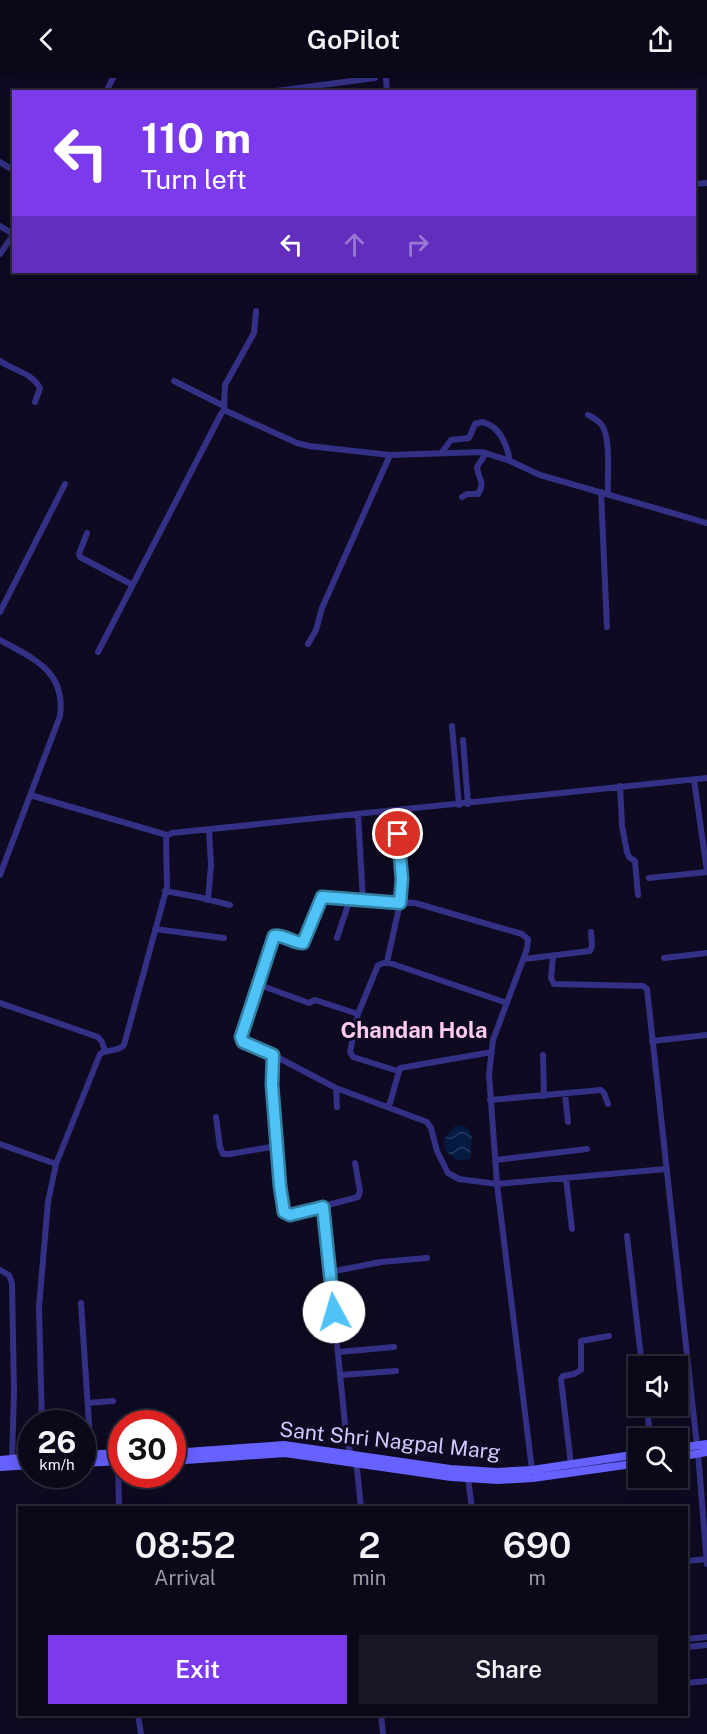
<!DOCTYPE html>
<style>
:root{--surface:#0a0819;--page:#181626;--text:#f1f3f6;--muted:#999aa2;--line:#2a2938;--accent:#7c3aed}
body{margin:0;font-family:"Public Sans",sans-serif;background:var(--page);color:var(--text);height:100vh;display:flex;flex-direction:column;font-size:22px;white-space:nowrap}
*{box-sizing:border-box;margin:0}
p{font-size:20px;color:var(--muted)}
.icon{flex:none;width:33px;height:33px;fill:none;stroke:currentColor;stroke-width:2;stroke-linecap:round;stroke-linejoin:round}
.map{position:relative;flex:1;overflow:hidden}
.drawer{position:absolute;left:18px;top:1428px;width:670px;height:210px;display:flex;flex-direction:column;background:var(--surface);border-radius:0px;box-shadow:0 3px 15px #0003,0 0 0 2px var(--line)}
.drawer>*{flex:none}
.top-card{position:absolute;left:12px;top:12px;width:684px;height:183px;border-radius:0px;box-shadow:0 3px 15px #0003,0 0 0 2px var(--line);background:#7c3aed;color:#fff;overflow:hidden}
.controls{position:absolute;left:628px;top:1278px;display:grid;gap:12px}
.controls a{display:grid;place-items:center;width:60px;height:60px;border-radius:0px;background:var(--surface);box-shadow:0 3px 15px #0003,0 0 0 2px var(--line);font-size:30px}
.speed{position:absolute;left:18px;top:1332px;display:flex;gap:12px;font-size:30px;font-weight:700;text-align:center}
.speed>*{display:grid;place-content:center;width:78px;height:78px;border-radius:50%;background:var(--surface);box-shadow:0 3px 15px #0003,0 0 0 2px var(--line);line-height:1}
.speed small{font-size:15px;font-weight:400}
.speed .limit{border:9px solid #d22;background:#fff;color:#111}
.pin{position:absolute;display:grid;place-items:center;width:51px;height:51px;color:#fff;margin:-26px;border:3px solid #fff;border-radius:50%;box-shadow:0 2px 6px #0007}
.me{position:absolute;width:66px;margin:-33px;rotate:354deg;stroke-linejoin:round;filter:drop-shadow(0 0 4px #0008)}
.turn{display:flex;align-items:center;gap:21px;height:126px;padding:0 30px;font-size:27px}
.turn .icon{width:78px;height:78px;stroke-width:2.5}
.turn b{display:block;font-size:42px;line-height:51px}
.lanes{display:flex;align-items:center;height:57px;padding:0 30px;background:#0003;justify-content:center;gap:30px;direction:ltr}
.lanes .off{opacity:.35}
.eta{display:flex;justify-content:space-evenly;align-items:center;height:102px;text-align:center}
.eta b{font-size:36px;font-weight:600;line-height:42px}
.primary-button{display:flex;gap:12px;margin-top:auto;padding:12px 30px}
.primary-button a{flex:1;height:69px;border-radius:0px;background:var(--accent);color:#fff;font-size:24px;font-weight:600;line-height:69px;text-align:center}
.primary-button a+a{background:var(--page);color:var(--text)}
header{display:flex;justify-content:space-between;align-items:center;height:78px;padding:0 30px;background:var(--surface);font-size:27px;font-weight:600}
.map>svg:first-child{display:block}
.water{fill:url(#water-waves)}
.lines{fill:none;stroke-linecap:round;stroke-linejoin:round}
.street{stroke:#343085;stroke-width:6}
.secondary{stroke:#6661ff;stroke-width:8}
.route-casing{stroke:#337fa1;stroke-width:15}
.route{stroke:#4fc3f7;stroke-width:10}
.labels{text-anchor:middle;stroke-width:6;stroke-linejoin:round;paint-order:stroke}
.street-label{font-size:21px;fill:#d1caff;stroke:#0e0a21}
.neighbourhood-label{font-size:22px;font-weight:bold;fill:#ffccec;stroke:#0e0a21}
</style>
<header><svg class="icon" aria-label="back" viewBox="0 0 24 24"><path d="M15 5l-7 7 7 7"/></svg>GoPilot<svg class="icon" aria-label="share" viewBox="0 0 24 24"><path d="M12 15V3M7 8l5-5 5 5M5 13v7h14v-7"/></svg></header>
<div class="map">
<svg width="707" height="1656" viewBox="0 0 707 1656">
<defs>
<pattern id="water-waves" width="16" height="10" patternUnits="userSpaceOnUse" patternTransform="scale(1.5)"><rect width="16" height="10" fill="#041a41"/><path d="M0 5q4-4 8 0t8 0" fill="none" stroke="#283a5e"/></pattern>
</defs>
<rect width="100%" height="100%" fill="#0e0a21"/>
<!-- water -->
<path class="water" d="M456,1047L467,1049L472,1059L470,1081L457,1083L445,1072L444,1061Z"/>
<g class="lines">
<!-- street -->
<path class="street" d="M386,0L387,14
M106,14L113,0
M268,14L375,0
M0,84L14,93
M694,106L707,105
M0,148L13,156
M0,176L14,156
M0,283C14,293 31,294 40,310L35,324
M174,303L224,328
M224,332L225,307L254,255L256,233
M588,337C594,340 600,343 603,349C611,365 607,398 608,416
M442,374L451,362L469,360L475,346L482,344C500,348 507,367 510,383
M601,414L607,549
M462,419L467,416H478C486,404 478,401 477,389L486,375
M87,455L79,476L80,479L131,506
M0,534L65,406
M0,562C34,581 66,593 60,638L0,797
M308,566L316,552L322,530L390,377
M98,574L221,336L224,332L297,365L309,368L390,377L482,374L510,383L540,397L707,445
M452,648L459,727
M463,662L468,726
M694,702L707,793
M620,708L622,748L627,774L629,779L635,783L638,817
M30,717L167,757
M358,737L363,822
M649,800L707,794
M165,813L198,819L230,827
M208,822L211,787L209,752
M155,851L224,860
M337,860L350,821
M553,878L551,900L554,906L643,908L647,911L697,1368
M664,880L707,875
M524,881L590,873L592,868L591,854
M387,884L400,825L402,801L396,733
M257,906L309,925L315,922L358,936
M0,925L98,959L102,964L105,973
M652,963L707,957
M273,977L243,964L241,961L274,858L277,857L300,865L303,864L322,819L415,825L522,856L528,861L527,871L493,962L489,996L497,1106L532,1392
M543,977L544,1018
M398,993L353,979L350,974L358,936L378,887L387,884L507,925
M336,1010L337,1029
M565,1016L568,1044
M490,1022L601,1012L604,1015L608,1026
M387,1029L427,1044L431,1050L437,1073L448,1095L459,1101L497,1106L666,1091
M216,1039L220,1069L223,1076H230L277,1068
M0,1066L56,1086
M496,1082L587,1071
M355,1085L360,1113L358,1119L290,1137L286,1136L280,1108L272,1007L273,977L336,1010L387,1029L390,1025L400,990L492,974
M566,1100L572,1151
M323,1129L347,1365L357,1391L361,1430
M627,1158L642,1288
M0,1192L9,1197L12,1205L14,1314L12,1381
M330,1194L381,1184L427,1180
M81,1225L91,1376
M339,1274L394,1269
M341,1297L396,1293
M88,1325L113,1323
M647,1328L650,1360
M42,1346L39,1229L48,1124L56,1086L100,976C107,971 118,974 124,967L167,809L166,758L172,755L707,700
M698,1375L707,1486
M118,1383L119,1430
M571,1387L561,1301L563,1298L574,1296L581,1292V1263L609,1258
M468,1401L472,1430
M687,1483L707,1481
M687,1561L707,1559
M687,1569L707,1567
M687,1605L707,1603
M138,1636L141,1656
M381,1636L383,1656"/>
<!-- secondary -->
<path class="secondary" d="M678,1370L707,1366
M172,1375L284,1367L450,1391L497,1394L532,1392L639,1376
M82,1377L122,1375
M678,1379L707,1374
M0,1382L32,1379
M172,1383L285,1375L451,1399L498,1402L533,1400L639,1385
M82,1385L122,1383
M0,1389L32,1387"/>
</g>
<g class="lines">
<defs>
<path id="route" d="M334,1234L323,1129L290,1137L284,1134L280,1108L272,1007L273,977L243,964L241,959L274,858C283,856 293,865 303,865L322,819L400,825L402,801L398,756"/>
</defs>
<!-- route casing -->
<use href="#route" class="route-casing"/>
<!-- route -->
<use href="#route" class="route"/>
</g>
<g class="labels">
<!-- street labels -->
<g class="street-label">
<text transform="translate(390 1363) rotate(6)" y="7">Sant Shri Nagpal Marg</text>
</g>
<!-- neighbourhood labels -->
<g class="neighbourhood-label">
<text x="414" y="960">Chandan Hola</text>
</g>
</g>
</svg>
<div class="controls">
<a><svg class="icon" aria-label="sound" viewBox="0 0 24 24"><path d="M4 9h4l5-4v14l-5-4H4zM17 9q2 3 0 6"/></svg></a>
<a><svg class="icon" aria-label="search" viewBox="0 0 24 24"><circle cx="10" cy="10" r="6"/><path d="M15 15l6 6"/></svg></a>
</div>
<div class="speed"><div>26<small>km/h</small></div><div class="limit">30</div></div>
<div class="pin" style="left:398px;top:756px;background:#d93025"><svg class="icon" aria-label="arrive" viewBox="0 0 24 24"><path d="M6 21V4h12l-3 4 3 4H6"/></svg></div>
<svg class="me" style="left:334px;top:1234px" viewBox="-20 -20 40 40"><circle r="19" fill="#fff"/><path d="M0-13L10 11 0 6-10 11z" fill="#4fc3f7"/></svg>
<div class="top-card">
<div class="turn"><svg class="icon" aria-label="left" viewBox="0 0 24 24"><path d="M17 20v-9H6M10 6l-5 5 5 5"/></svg><div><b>110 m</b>Turn left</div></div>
<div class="lanes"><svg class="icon" aria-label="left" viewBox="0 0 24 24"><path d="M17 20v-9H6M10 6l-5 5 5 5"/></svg><svg class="icon off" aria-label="ahead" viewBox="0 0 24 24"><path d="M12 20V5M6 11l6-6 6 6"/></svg><svg class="icon off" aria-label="right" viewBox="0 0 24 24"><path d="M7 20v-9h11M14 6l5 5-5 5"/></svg></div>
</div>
<section class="drawer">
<div class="eta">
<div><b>08:52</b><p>Arrival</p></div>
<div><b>2</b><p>min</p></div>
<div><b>690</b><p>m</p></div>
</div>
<div class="primary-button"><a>Exit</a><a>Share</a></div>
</section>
</div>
